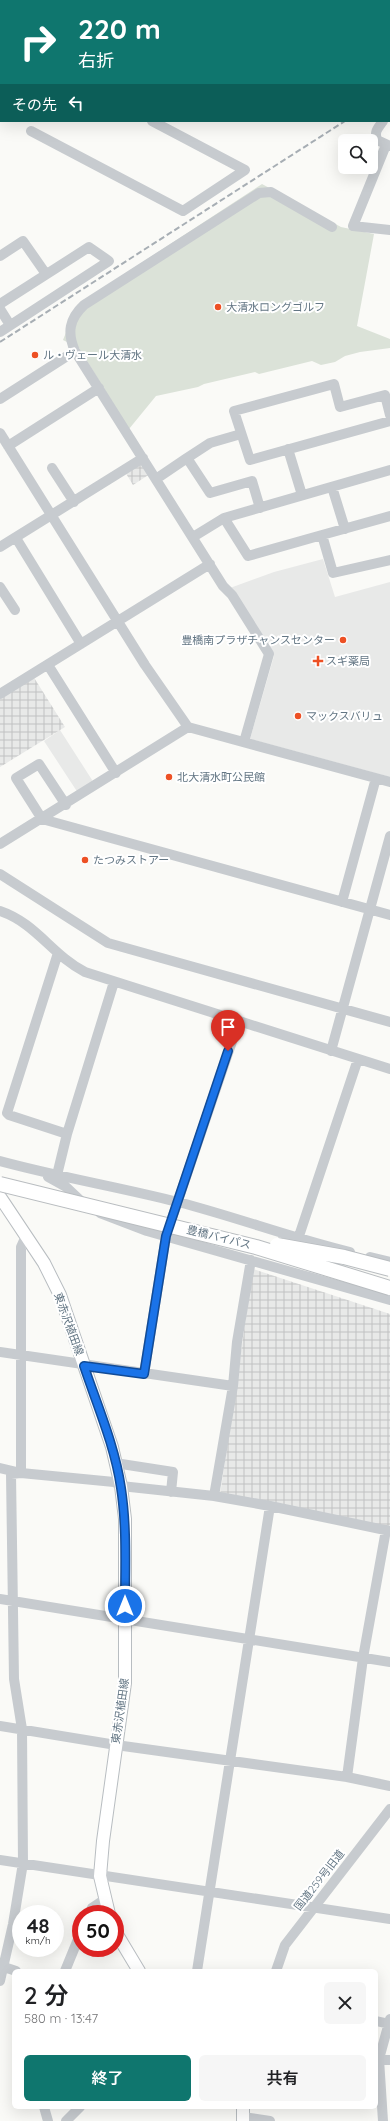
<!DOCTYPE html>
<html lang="ja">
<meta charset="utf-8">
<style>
:root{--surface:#fff;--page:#f6f6f6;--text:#202124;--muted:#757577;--accent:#0f766e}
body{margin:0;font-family:Quicksand,"Noto Sans JP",sans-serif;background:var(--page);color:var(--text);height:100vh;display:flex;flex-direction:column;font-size:15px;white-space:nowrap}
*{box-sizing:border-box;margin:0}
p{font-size:13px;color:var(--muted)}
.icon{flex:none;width:22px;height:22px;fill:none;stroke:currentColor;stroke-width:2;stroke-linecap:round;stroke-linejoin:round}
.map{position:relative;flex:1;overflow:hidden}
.panel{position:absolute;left:12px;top:1969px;width:366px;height:140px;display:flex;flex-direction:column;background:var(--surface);border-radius:6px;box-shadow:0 4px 16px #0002}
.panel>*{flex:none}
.guide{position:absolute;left:0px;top:0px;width:390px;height:122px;box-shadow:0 4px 16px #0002;background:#0f766e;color:#fff;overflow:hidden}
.controls{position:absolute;left:338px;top:134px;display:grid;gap:8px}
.controls a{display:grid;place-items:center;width:40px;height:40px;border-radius:6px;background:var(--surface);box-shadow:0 4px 16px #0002;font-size:20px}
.speed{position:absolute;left:12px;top:1905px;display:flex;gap:8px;font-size:20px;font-weight:700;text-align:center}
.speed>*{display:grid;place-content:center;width:52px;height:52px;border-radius:50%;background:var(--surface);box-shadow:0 4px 16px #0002;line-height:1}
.speed small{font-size:10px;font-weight:400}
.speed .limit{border:6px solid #d22;background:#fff;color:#111}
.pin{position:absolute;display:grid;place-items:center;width:34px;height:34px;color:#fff;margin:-41px -17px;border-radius:50% 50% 50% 0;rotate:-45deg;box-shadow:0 0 4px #0007}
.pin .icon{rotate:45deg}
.me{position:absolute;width:44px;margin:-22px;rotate:0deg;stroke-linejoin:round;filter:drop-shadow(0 0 3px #0008)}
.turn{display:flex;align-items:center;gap:14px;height:84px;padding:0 12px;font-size:18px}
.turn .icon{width:52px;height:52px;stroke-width:2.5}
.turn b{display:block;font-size:28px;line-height:34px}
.then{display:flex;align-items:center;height:38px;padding:0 12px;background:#0003;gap:8px;font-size:15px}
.round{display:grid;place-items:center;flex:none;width:42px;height:42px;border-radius:6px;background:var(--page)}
.summary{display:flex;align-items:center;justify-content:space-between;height:68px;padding:0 12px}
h1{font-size:24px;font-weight:600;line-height:30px}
.action{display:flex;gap:8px;margin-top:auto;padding:8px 12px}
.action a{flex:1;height:46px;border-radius:6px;background:var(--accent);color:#fff;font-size:16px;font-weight:600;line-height:46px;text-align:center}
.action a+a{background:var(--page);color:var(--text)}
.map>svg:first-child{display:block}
.built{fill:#e8e9e8}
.industrial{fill:url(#industrial-grid)}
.green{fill:#dbe2d8}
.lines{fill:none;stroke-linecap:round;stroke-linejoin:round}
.major-casing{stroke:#b8bdc1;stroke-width:14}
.minor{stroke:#c7cbcf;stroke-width:10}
.major{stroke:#fff;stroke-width:12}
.rail{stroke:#a7aeb4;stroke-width:2;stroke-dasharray:6 3;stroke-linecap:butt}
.highway-bridge-casing{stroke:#b9bdc0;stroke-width:16;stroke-linecap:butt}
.highway-bridge{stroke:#fff;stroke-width:14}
.route-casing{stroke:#114b97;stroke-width:10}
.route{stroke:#1a73e8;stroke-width:7}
.poi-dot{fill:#ed5024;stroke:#fff;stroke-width:1.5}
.labels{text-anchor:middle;stroke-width:4;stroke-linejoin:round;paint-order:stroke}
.poi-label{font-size:11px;fill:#637684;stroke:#fff;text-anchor:start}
.street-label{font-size:11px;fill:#637684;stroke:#fff}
</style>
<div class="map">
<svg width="390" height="2121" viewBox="0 0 390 2121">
<defs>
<pattern id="industrial-grid" width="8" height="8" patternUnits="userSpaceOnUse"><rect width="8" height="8" fill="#e8e9e8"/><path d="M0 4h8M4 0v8" fill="none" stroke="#c0c1c2"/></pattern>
</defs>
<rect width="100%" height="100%" fill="#fafaf7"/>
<!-- built -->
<path class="built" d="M323,559L335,597L390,582V777L250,739L274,656L230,588L274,572Z
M60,730L94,783L78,793L44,741Z"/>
<!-- industrial -->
<path class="industrial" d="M142,461L150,474L133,485L125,472Z
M33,676L65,727L0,767V696Z
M253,1269L390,1314V1531L220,1495Z"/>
<!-- green -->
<path class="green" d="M262,184L341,227L374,234L357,326L390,339V348L360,352L345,356L335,362L321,365L312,361L259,374L255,372L204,384L198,387L156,396L129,429L79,348L63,340L77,305Z"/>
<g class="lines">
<defs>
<path id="major" d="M0,1197L44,1263L60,1295L112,1447L121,1486L125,1519V1683L103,1841L100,1876L109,1914
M115,1931L139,1971
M243,2107V2121"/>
</defs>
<!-- major casing -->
<use href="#major" class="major-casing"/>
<!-- minor -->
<path class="minor" d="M96,0L98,1
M0,41H1
M389,83L390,82
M389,113L390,112
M383,121C378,128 374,131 377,140L390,146
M31,131L183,211L245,170L152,121
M386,145L353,226L390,230
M0,256L23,241L46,274
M0,304L89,247L109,261L0,332
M0,309L10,325
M75,351C67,333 69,319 84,305L259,193L271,192L332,227
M0,399L75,351L223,586L232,595L269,654L244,742
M390,415L385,395L340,407L334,384L234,411L250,460L390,421
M0,433L145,665L188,727L390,782
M8,446L99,388
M288,449L302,495
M187,458L210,443L241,434
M52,468L74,502
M156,479L187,458L210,493L252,481L260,508
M332,487L345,529
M224,518L248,556L322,535L333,573L390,560
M322,535L390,516
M193,537L224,518L390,470
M16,538L81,644
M0,547L143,458
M0,587L15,610
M48,665L116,773
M0,694L210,564
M66,805L39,764L16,778L42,819L390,915
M0,844L188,727
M0,874L108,943L390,1022
M342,902L376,778
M0,911C36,923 52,955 85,972L390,1069
M58,953L7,1113L9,1115L67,1134
M331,1051L390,836
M0,1161C59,1177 119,1187 178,1202C236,1217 292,1238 350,1252
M57,1175L67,1134L114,982
M48,1177L66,1187L84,1204
M100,1213L147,1231L390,1300
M296,1245L358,1059
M370,1257L390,1262
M0,1352L233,1386
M144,1374L166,1236L239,1021
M115,1463L173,1472L171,1492
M0,1468L21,1473L114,1482L121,1486L214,1496L270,1506L390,1531
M21,1473V1247L26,1236
M214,1496L233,1386L237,1342L251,1260
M0,1599L390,1662
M0,1726L116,1745L347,1777L390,1786
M347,1777L363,1658L386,1530
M0,1860L390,1919
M89,1914L92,1908L104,1900
M4,1967L16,1971
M65,1971L81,1932
M197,1971L270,1506
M276,1971L285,1945L390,1809
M0,1981L13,1924L23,1863L22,1729L14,1679L11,1474L21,1473
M376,2021L389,2024
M376,2058L390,2060
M44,2107L48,2121
M243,2117L270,2121
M66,2121L80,2107
M383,2121L379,2059L390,2019"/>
<!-- major -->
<use href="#major" class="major"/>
<!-- rail -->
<path class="rail" d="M389,92L390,91
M0,342L345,121"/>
<defs>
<path id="highway-bridge" d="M0,1184L256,1247L390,1288
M277,1245L344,1257L390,1269"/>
</defs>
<!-- highway-bridge casing -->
<use href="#highway-bridge" class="highway-bridge-casing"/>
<!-- highway-bridge -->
<use href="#highway-bridge" class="highway-bridge"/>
</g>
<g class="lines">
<defs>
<path id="route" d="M125,1606C125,1566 127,1527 121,1488C115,1446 97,1405 84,1366L144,1374L166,1236L228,1051"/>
</defs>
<!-- route casing -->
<use href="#route" class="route-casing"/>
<!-- route -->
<use href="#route" class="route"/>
</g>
<!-- markers -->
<g class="poi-dot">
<circle cx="218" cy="307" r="4"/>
<circle cx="35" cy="355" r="4"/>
<circle cx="343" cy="640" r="4"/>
<path d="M316 655h4v4h4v4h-4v4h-4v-4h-4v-4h4z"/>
<circle cx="298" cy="716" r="4"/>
<circle cx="169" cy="777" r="4"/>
<circle cx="85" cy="860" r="4"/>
</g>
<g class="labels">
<!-- poi labels -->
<g class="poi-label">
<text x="226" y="311">大清水ロングゴルフ</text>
<text x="43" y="359">ル・ヴェール大清水</text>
<text x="335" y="644" text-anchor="end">豊橋南プラザチャンスセンター</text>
<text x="326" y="665">スギ薬局</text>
<text x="306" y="720">マックスバリュ</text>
<text x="177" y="781">北大清水町公民館</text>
<text x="93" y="864">たつみストアー</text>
</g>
<!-- street labels -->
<g class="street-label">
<text transform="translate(219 1237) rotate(14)" y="4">豊橋バイパス</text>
<text transform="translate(69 1324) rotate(70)" y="4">東赤沢植田線</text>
<text transform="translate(120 1711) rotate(-82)" y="4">東赤沢植田線</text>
<text transform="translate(319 1880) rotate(-52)" y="4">国道259号旧道</text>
</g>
</g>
</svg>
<div class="controls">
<a><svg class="icon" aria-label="search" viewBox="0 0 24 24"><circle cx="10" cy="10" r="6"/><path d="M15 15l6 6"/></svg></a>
</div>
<div class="speed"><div>48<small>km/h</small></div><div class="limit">50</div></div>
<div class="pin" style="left:228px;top:1051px;background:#d93025"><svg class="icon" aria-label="arrive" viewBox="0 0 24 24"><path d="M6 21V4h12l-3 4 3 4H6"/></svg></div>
<svg class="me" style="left:125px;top:1606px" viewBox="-20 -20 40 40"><circle r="17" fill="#1a73e8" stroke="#fff" stroke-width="3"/><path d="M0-11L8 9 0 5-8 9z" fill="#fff"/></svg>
<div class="guide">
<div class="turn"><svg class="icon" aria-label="right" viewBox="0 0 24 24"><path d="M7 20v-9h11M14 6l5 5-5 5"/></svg><div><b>220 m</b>右折</div></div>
<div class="then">その先<svg class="icon" aria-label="left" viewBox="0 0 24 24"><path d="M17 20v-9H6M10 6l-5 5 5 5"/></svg></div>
</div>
<section class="panel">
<div class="summary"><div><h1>2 分</h1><p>580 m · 13:47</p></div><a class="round"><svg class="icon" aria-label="close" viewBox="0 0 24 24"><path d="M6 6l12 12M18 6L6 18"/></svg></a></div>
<div class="action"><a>終了</a><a>共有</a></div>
</section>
</div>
